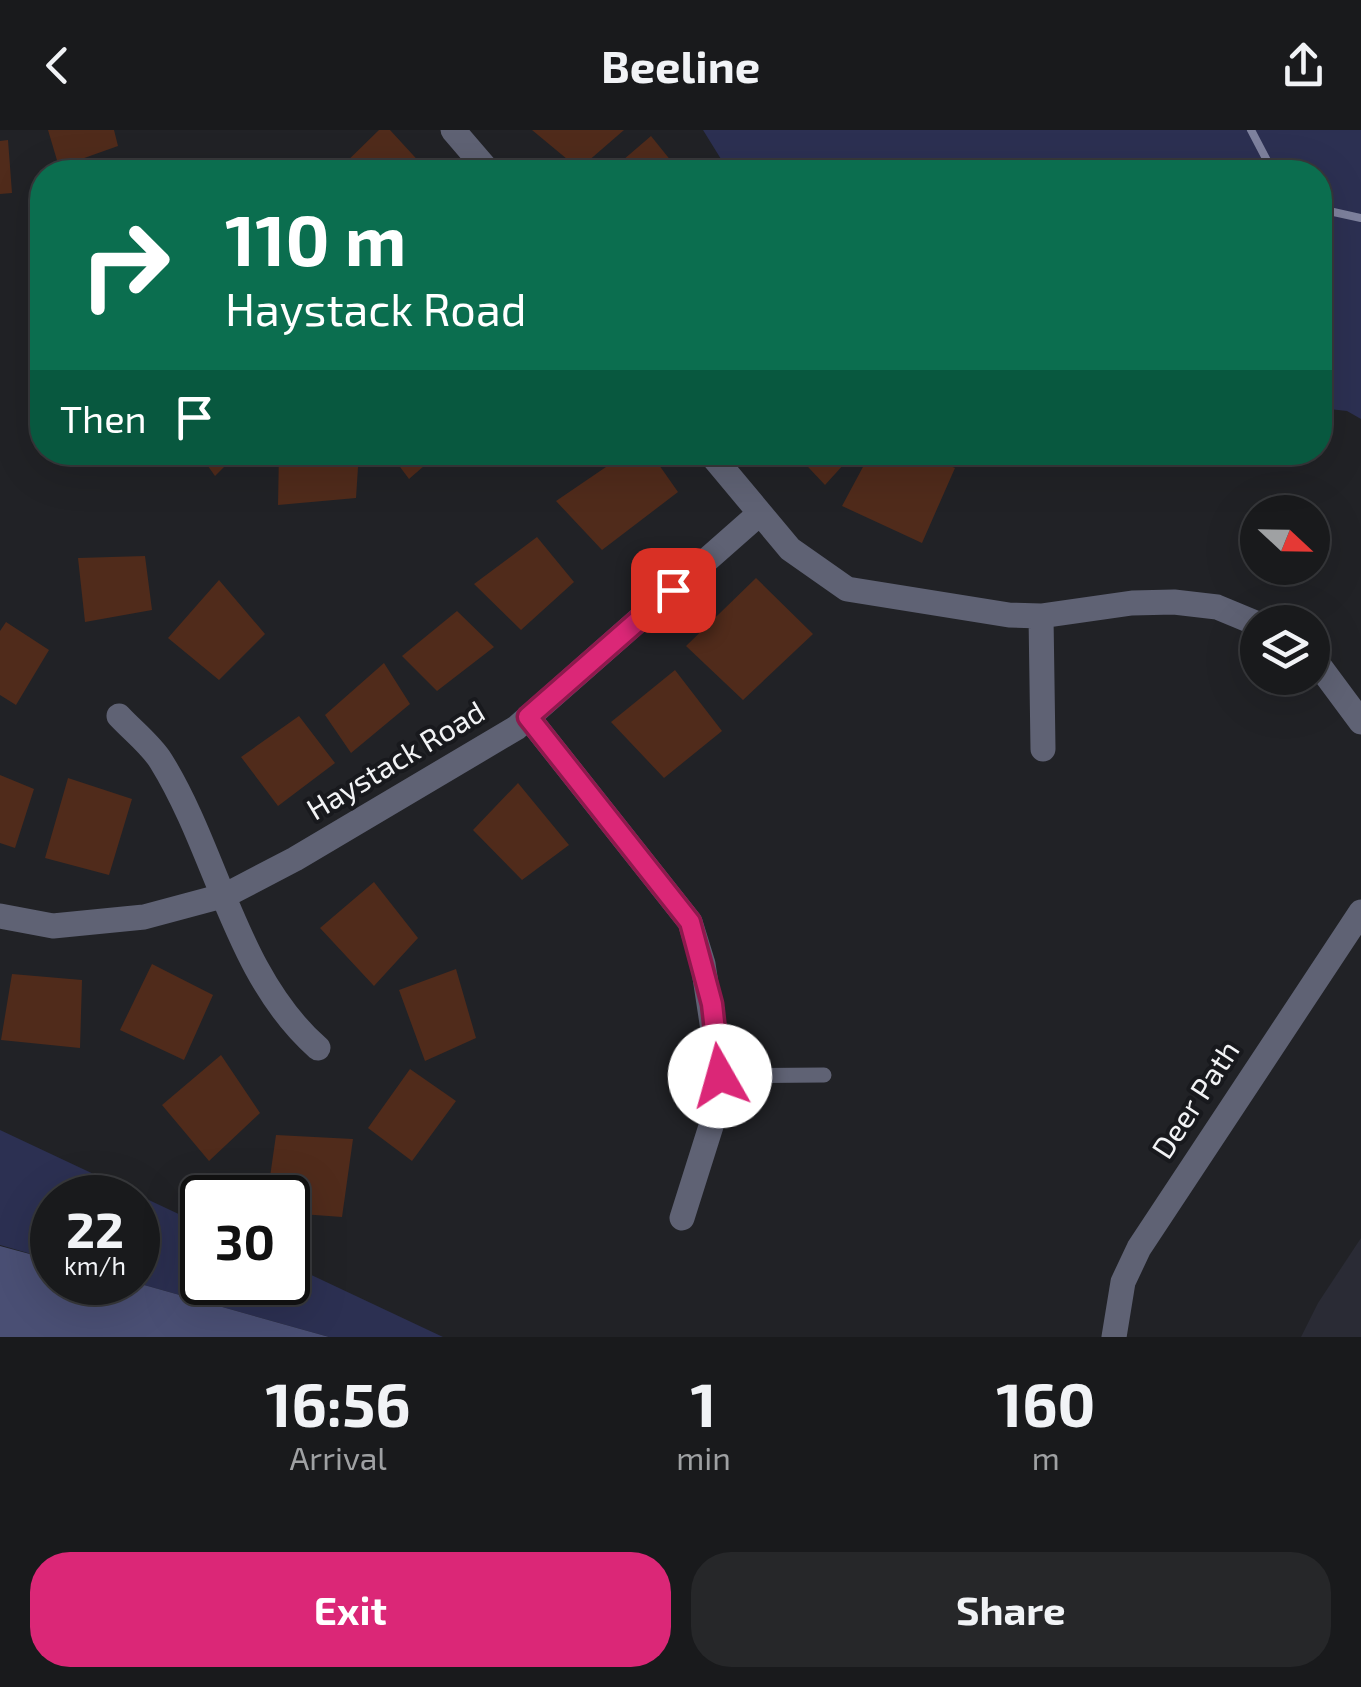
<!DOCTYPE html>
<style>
:root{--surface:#191a1c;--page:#262729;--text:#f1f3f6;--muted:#9fa1a3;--line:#37383b;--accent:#db2777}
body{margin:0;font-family:"Exo 2",sans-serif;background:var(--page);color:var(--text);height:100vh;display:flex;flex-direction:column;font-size:38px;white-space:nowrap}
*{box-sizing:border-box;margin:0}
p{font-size:32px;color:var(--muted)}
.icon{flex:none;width:55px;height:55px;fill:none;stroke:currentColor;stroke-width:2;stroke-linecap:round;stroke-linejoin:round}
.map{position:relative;height:1207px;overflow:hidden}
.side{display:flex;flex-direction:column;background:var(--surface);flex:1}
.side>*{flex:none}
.hud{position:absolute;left:30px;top:30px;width:1302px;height:305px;border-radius:40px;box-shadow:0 10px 40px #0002,0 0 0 2px var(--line);background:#0b6e4f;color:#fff;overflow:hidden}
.needle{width:65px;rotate:112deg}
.buttons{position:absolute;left:1240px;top:365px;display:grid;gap:20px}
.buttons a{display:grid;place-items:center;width:90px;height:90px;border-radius:50%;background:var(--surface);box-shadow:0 10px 40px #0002,0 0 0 2px var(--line);font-size:50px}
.speed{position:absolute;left:30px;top:1045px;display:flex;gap:20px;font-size:50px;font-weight:700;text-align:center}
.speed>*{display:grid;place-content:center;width:130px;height:130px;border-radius:50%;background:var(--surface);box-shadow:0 10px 40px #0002,0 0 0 2px var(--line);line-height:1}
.speed small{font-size:25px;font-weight:400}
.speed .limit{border:5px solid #111;border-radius:15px;background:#fff;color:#111}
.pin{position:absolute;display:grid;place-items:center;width:85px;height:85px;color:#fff;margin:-42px;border-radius:20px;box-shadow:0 5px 15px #0006}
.me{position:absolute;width:110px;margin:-55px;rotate:353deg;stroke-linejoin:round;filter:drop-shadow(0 0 8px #0008)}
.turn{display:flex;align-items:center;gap:35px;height:210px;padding:0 30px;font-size:45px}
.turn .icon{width:130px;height:130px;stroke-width:2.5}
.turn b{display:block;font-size:70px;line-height:85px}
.then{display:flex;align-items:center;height:95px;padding:0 30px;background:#0003;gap:20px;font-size:38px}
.eta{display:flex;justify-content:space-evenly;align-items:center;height:170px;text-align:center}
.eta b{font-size:60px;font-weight:700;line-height:70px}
.cta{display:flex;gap:20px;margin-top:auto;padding:20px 30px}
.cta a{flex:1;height:115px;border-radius:40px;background:var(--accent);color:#fff;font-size:40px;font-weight:700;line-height:115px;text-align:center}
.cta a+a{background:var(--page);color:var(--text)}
header{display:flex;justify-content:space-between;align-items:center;height:130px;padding:0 30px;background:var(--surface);font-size:45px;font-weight:700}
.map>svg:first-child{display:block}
.built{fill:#2a2b35}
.green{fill:#2c3052}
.forest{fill:#4a4f74}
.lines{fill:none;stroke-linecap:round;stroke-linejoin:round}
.stream{stroke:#7e829e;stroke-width:8}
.building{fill:#502b1b}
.lane{stroke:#5f6274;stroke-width:15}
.street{stroke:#5f6274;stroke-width:25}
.route-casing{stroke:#8e194d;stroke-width:25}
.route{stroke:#db2777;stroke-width:18}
.labels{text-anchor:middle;stroke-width:8;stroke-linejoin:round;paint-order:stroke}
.street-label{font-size:30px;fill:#f2f3f5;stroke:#18191d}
</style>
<header><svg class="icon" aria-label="back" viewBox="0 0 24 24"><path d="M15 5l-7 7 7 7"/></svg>Beeline<svg class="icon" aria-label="share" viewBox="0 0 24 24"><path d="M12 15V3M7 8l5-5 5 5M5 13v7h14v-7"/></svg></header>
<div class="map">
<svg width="1361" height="1207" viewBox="0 0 1361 1207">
<rect width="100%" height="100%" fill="#212226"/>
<!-- built -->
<path class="built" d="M1361,1108V1207H1301L1318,1173Z"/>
<!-- green -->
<path class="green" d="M703,0H1361V289L1347,281L1320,278V42H729Z
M0,1000L202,1095V1152H288V1134L443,1207H329L137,1153L138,1068H52V1130L0,1115Z"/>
<!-- forest -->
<path class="forest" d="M0,1116L52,1130V1152L137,1153L329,1207H0Z"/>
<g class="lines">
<!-- stream -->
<path class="stream" d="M1251,0L1273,42
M1320,79L1361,88"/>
</g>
<!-- building -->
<path class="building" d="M48,0H114L118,16L59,37Z
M379,0H390L424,37L418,42H336Z
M532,0H624L579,39Z
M651,6L680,42H609Z
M8,10L12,63L0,64V11Z
M198,322H239L215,346Z
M279,322H359L356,368L278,375Z
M389,322H440L409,349Z
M628,322H650L678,362L602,420L556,371Z
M794,322H855L825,355Z
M871,322H918L955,338L922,413L842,376Z
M537,407L574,452L521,500L474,454Z
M145,426L152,480L85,492L78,428Z
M756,448L813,504L743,570L686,516Z
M219,450L265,504L219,550L168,508Z
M457,481L494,517L437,561L402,526Z
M6,492L49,520L16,575L0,565V501Z
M384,533L410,574L351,623L325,585Z
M675,540L722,601L664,648L611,592Z
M299,586L335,633L278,676L241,627Z
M0,645L34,659L15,718L0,713Z
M68,648L132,669L109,745L45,728Z
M518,653L569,715L522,750L473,700Z
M374,752L418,808L374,856L320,798Z
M152,834L213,865L184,930L120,900Z
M456,839L476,908L425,931L399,860Z
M12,844L82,850L80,918L1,910Z
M221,925L260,983L209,1031L162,975Z
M410,939L456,971L412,1031L368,998Z
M276,1005L353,1009L342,1087L288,1083V1068H267Z"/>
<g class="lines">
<!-- lane -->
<path class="lane" d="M720,946L824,945"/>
<!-- street -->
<path class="street" d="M453,0L489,42
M709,322L790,419L847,459L1009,485L1041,486L1132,473L1174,472L1217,477L1258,494
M1041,486L1043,619
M1312,526L1361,592
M119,586C133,601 151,615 161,631C218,723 235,845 318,918
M528,587L690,792L703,834L720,946L718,974L682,1088
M0,786L53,796L144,787L226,765L295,729L516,598L760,383
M1114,1207L1123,1152L1139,1118L1361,782"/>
</g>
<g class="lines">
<defs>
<path id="route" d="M673,460L528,587L690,792L712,874L720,946"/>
</defs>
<!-- route casing -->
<use href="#route" class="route-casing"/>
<!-- route -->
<use href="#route" class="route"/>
</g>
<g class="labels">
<!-- street labels -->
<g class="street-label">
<text transform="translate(396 631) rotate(-31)" y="10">Haystack Road</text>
<text transform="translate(1196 970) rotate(-57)" y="10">Deer Path</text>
</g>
</g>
</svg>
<div class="buttons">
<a><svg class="needle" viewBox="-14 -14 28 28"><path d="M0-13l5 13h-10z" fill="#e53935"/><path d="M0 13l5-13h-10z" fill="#9fa1a3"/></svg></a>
<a><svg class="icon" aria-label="layers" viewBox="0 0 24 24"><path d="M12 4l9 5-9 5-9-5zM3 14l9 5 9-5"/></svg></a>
</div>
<div class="speed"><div>22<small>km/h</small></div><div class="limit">30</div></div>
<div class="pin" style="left:673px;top:460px;background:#d93025"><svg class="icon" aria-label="arrive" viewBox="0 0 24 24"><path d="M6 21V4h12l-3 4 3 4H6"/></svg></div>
<svg class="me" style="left:720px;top:946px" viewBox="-20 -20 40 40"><circle r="19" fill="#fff"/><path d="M0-13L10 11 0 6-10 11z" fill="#db2777"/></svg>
<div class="hud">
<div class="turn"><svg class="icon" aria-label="right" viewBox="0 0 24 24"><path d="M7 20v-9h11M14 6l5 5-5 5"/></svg><div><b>110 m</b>Haystack Road</div></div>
<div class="then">Then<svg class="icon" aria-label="arrive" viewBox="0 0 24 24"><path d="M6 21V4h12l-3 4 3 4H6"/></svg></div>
</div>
</div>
<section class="side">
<div class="eta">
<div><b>16:56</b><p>Arrival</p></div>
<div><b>1</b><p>min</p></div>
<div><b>160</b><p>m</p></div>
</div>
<div class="cta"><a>Exit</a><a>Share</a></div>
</section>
